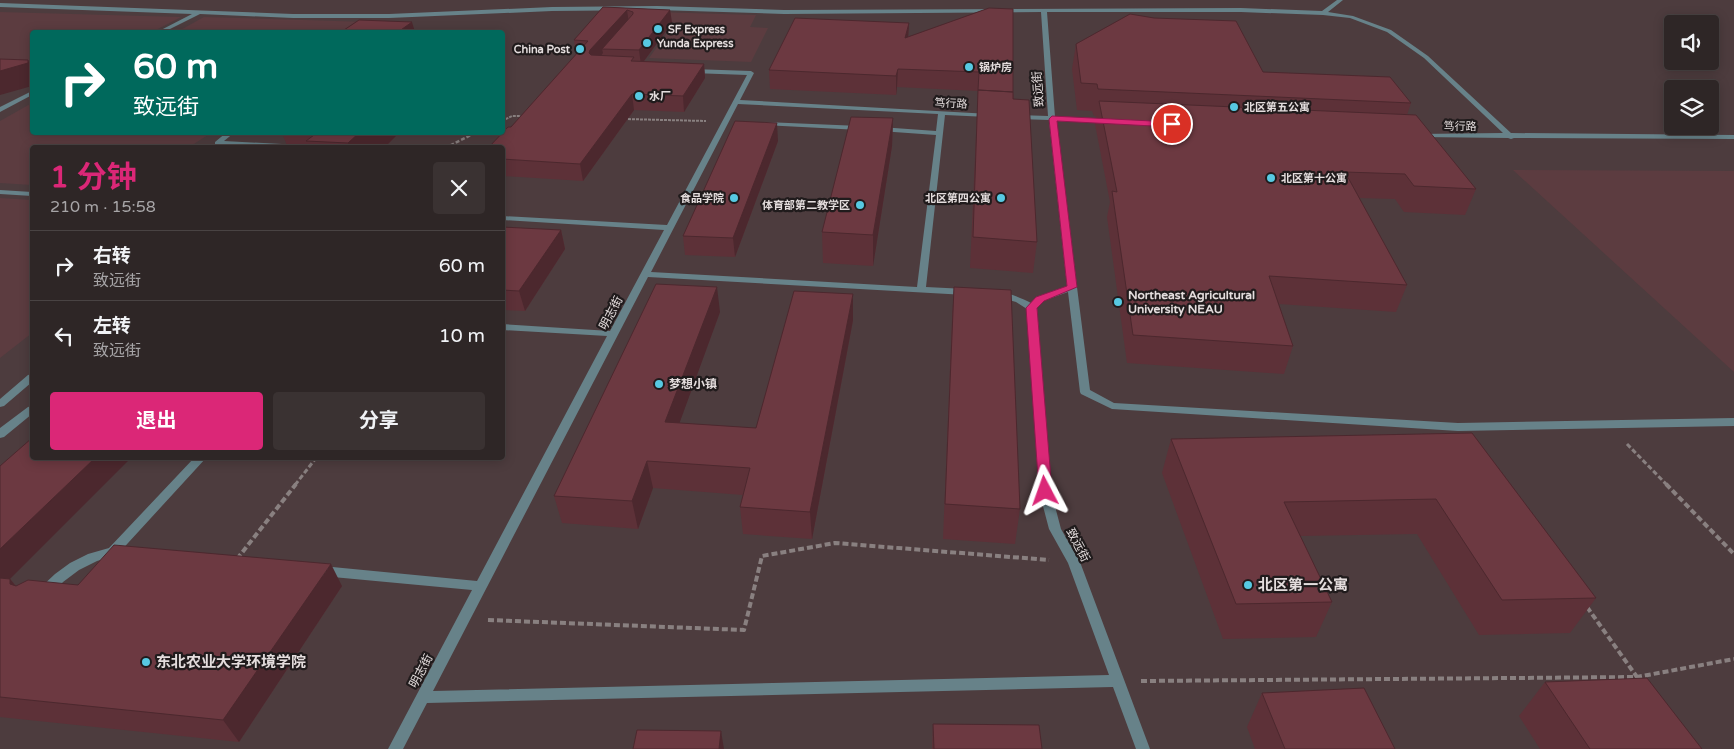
<!DOCTYPE html>
<html lang="zh">
<meta charset="utf-8">
<style>
:root{--surface:#2e2626;--page:#3a3232;--text:#f1f3f6;--muted:#a7a5a7;--line:#494343;--accent:#db2777}
body{margin:0;font-family:"Varela Round","Noto Sans SC",sans-serif;background:var(--page);color:var(--text);height:100vh;display:flex;flex-direction:column;font-size:19px;white-space:nowrap}
*{box-sizing:border-box;margin:0}
p{font-size:16px;color:var(--muted)}
.icon{flex:none;width:28px;height:28px;fill:none;stroke:currentColor;stroke-width:2;stroke-linecap:round;stroke-linejoin:round}
.map{position:relative;flex:1;overflow:hidden}
.drawer{position:absolute;left:30px;top:145px;width:475px;height:315px;display:flex;flex-direction:column;background:var(--surface);border-radius:5px;box-shadow:0 2px 12px #0003,0 0 0 1px var(--line)}
.drawer>*{flex:none}
.top-card{position:absolute;left:30px;top:30px;width:475px;height:105px;border-radius:5px;box-shadow:0 2px 12px #0003,0 0 0 1px var(--line);background:#00695c;color:#fff;overflow:hidden}
.tools{position:absolute;left:1664px;top:15px;display:grid;gap:10px}
.tools a{display:grid;place-items:center;width:55px;height:55px;border-radius:5px;background:var(--surface);box-shadow:0 2px 12px #0003,0 0 0 1px var(--line);font-size:25px}
.pin{position:absolute;display:grid;place-items:center;width:42px;height:42px;color:#fff;margin:-21px;border:2px solid #fff;border-radius:50%;box-shadow:0 1px 5px #0007}
.me{position:absolute;width:55px;margin:-28px;rotate:356deg;stroke-linejoin:round;filter:drop-shadow(0 0 4px #0008)}
.turn{display:flex;align-items:center;gap:18px;height:105px;padding:0 20px;font-size:22px}
.turn .icon{width:65px;height:65px;stroke-width:2.5}
.turn b{display:block;font-size:35px;line-height:42px}
.round{display:grid;place-items:center;flex:none;width:52px;height:52px;border-radius:5px;background:var(--page)}
.summary{display:flex;align-items:center;justify-content:space-between;height:85px;padding:0 20px}
h1{font-size:30px;font-weight:700;line-height:38px;color:var(--accent)}
.cta{display:flex;gap:10px;margin-top:auto;padding:10px 20px}
.cta a{flex:1;height:58px;border-radius:5px;background:var(--accent);color:#fff;font-size:20px;font-weight:700;line-height:58px;text-align:center}
.cta a+a{background:var(--page);color:var(--text)}
ul{padding:0;list-style:none}
li{display:flex;align-items:center;gap:15px;height:70px;padding:0 20px;border-top:1px solid var(--line)}
li div{flex:1}
li b{display:block;font-size:19px}
li em{font-style:normal}
.map>svg:first-child{display:block}
.built{fill:#4d3c3e;fill-rule:evenodd}
.green{fill:#5c3c40}
.lines{fill:none;stroke-linecap:round;stroke-linejoin:round}
.path-far3{stroke:#898080;stroke-width:2;stroke-dasharray:3 1;stroke-linecap:butt}
.path-far2{stroke:#898080;stroke-width:2.5;stroke-dasharray:4 2;stroke-linecap:butt}
.path-far1{stroke:#898080;stroke-width:3;stroke-dasharray:5 2.5;stroke-linecap:butt}
.path{stroke:#898080;stroke-width:4;stroke-dasharray:6 3;stroke-linecap:butt}
.minor{fill:#678289;fill-rule:evenodd}
.wall{fill:#5d3138}
.shaded-wall{fill:#4c282e}
.building{fill:#6c3941;stroke:#4c282e}
.route{fill:#db2777;stroke:#8e194d}
.poi-dot{fill:#57c9e2;stroke:#201b1c;stroke-width:2}
.labels{text-anchor:middle;stroke-width:4.5;stroke-linejoin:round;paint-order:stroke}
.far-poi-label{font-size:11px;font-weight:bold;fill:#e4dddd;stroke:#201b1c;text-anchor:start}
.far-street-label{font-size:11px;fill:#e4dddd;stroke:#201b1c}
.street-label{font-size:12px;fill:#e4dddd;stroke:#201b1c}
.poi-label{font-size:12px;font-weight:bold;fill:#e4dddd;stroke:#201b1c;text-anchor:start}
.near-poi-label{font-size:15px;font-weight:bold;fill:#e4dddd;stroke:#201b1c;text-anchor:start}
</style>
<div class="map">
<svg width="1734" height="749" viewBox="0 0 1734 749">
<rect width="100%" height="100%" fill="#3d3233"/>
<!-- built -->
<path class="built" d="M0,0H1734V749H0ZM1672,24H1710V61H1672ZM32,32H502V132H32ZM1672,89H1710V126H1672ZM32,148H502V458H32Z"/>
<!-- green -->
<path class="green" d="M0,12L181,17L152,32H32V73L0,72Z
M656,12L756,15L750,27L768,28L751,62L649,58L675,22L649,21Z
M204,17L369,22L354,32H177Z
M32,103V132L211,133L189,147L32,148V185L0,183V121Z
M1513,170L1734,171V372Z
M0,198L32,200V333L0,358Z"/>
<g class="lines">
<!-- path-far3 -->
<path class="path-far3" d="M624,119L706,121
M502,121L512,116H523"/>
<!-- path-far2 -->
<path class="path-far2" d="M445,148L477,132"/>
<!-- path-far1 -->
<path class="path-far1" d="M1627,444L1667,485
M295,485L316,458"/>
<!-- path -->
<path class="path" d="M1666,484L1734,554
M237,559L296,484
M1587,607L1637,677
M488,620L744,630L762,556L835,543L1049,560
M1141,681L1637,677L1734,659"/>
<!-- minor -->
<path class="minor" d="M1337,0H1343L1328,12L1353,16L1391,30L1428,56L1511,133L1734,135V139L1514,138L1511,139L1508,138L1420,137L1417,135L1418,134L1503,133L1424,58L1387,32L1350,18L1323,15L1241,12H1047L1055,117L1108,119L1111,121L1108,123L1056,121L1090,390L1114,403L1458,423L1734,418V426L1458,431L1112,409L1081,394L1080,392L1068,292L1043,301L1037,308L1051,491L1061,529L1080,562L1150,749H1136L1113,687L427,703L403,749H388L472,590L322,576L318,574L316,571L318,568L322,566L477,581L607,336L502,330V324L610,331L664,230L502,220V216L667,225L747,75L692,73L689,71L692,69L751,71L754,73L740,100L990,114L991,115L988,117L945,115L926,287L966,289L970,292L966,295L648,277L433,691L1109,675L1068,563L1049,529L1039,491L1027,309L1016,302L995,296L994,294L995,292C1006,291 1021,298 1031,303L1037,297L1067,286L1049,120L1018,119L1015,117L1018,115L1048,116L1041,12L784,14L657,10L552,11L389,18H293L200,14L164,32H159V31L192,14L0,7V3L293,14H389L552,7L657,6L784,10L1241,8L1322,11ZM738,104L938,114L936,131L880,127L877,129L880,131L936,135L917,287L651,272Z
M32,91V95L0,112V107Z
M765,122L860,126L863,128L860,130L763,125L762,124Z
M227,132H235L224,141L282,144L286,146L285,148L215,144V142Z
M0,190L32,192V196L0,194Z
M32,374V382L4,406L0,407V399L28,375Z
M32,406V414L4,437L0,438V428L28,407Z
M194,458H206L117,555L97,561L79,570L63,582L49,597L44,598L39,597L38,593L39,589L55,574L70,563L88,554L109,548Z"/>
</g>
<!-- wall -->
<path class="wall" d="M603,7L670,10L672,23L644,61L704,64L705,78L684,112L634,110L583,181L502,176V148L511,127L576,54L574,40Z
M989,8L1013,92L1037,242L1033,273L970,268L978,91L897,87L896,95L770,89L769,70L909,23L908,37Z
M1076,44L1263,72L1411,103L1407,115L1476,189L1465,215L1404,212L1395,199L1359,198L1407,285L1396,312L1279,304L1293,346L1284,374L1127,363L1107,217L1110,202L1095,124L1096,116H1094L1092,111L1077,110L1072,69Z
M893,118L892,146L873,266L823,263L822,232Z
M283,132H400L384,148H288L282,133Z
M778,141L735,257L685,255L683,236Z
M502,227L561,230L565,249L525,311L502,310Z
M954,287L1020,509L1015,544L943,539L952,320Z
M853,294V320L812,539L743,534L740,507L743,495L653,488L638,529L562,523L554,496L720,312L679,423L756,428Z
M1472,433L1596,598L1570,633L1479,635L1417,534L1300,536L1332,602L1316,637L1223,639L1162,473L1171,439Z
M0,466L10,579L16,586L78,585L342,586L239,742L0,717Z
M1545,682L1702,749H1540L1519,716Z
M1262,693L1395,749H1255L1247,727Z
M933,724L1042,749H932Z"/>
<!-- shaded-wall -->
<path class="shaded-wall" d="M627,10L629,24L602,49L603,53L593,65L589,53L590,50Z
M670,10L672,23L641,65L639,50Z
M412,22L415,32H398Z
M909,23L908,40L905,38Z
M28,60L32,69V86L0,95V71Z
M704,64L705,78L684,112L683,96Z
M898,69L897,87L896,95V76Z
M632,94L634,110L583,181L580,164Z
M893,118L892,146L873,266V235Z
M777,123L778,141L735,257L733,238Z
M360,132H400L384,148H350L348,143Z
M561,230L565,249L525,311L519,291Z
M717,287L720,312L670,449L665,422Z
M853,294V320L812,539L810,512Z
M95,458H131L10,579L28,601L0,589V549Z
M647,461L653,488L638,529L632,501Z
M331,564L342,586L239,742L223,720Z
M721,731L724,749H719Z"/>
<!-- building -->
<path class="building" d="M603,7L670,10L639,50L602,49L633,14V12L627,10L590,50L589,53L591,55L634,57L631,61L704,64L683,96L632,94L580,164L502,159V148H488L508,127H511L588,41L574,40Z
M989,8L1013,9V92L978,90L979,72L898,69L896,76L769,70L795,18L909,23L905,38Z
M1130,14L1154,18L1236,21L1263,72L1390,77L1411,103L1098,89L1097,84L1081,83L1076,44Z
M359,20L412,22L398,32H341Z
M0,59L28,60V63L0,71Z
M978,90L1013,92V99L1029,100L1037,242L973,237Z
M1099,101L1416,115L1476,189L1414,186L1405,174L1345,172L1407,285L1269,276L1293,346L1133,335L1112,191L1117,192Z
M851,117L893,118L873,235L822,232Z
M735,121L777,123L733,238L683,236Z
M283,132H360L348,143L306,141L314,135L282,133Z
M502,227L561,230L519,291L502,290Z
M656,284L717,287L665,422L756,428L794,291L853,294L810,512L740,507L750,468L647,461L632,501L554,496Z
M954,287L1011,290L1020,509L945,504Z
M1472,433L1596,598L1502,600L1436,499L1284,502L1332,602L1236,604L1171,439Z
M32,438V458H95L0,549V466Z
M114,545L331,564L223,720L0,697V578L10,579V584L16,586L28,580L78,585Z
M1647,678L1702,749H1590L1545,682Z
M1364,688L1395,749H1285L1262,693Z
M933,724L1039,725L1042,749H934Z
M637,730L721,731L719,749H633Z"/>
<!-- route -->
<path class="route" d="M1052,116L1172,122L1176,124L1172,127L1057,121L1077,287L1044,301L1037,308L1052,491L1050,494H1041L1039,491L1026,308L1036,297L1067,286L1049,119Z"/>
<!-- markers -->
<g class="poi-dot">
<circle cx="658" cy="29" r="5"/>
<circle cx="647" cy="43" r="5"/>
<circle cx="580" cy="49" r="5"/>
<circle cx="969" cy="67" r="5"/>
<circle cx="639" cy="96" r="5"/>
<circle cx="1234" cy="107" r="5"/>
<circle cx="1271" cy="178" r="5"/>
<circle cx="734" cy="198" r="5"/>
<circle cx="1001" cy="198" r="5"/>
<circle cx="860" cy="205" r="5"/>
<circle cx="1118" cy="302" r="5"/>
<circle cx="659" cy="384" r="5"/>
<circle cx="1248" cy="585" r="5"/>
<circle cx="146" cy="662" r="5"/>
</g>
<g class="labels">
<!-- far-poi labels -->
<g class="far-poi-label">
<text x="668" y="33">SF Express</text>
<text x="657" y="47">Yunda Express</text>
<text x="570" y="53" text-anchor="end">China Post</text>
<text x="979" y="71">锅炉房</text>
<text x="649" y="100">水厂</text>
<text x="1244" y="111">北区第五公寓</text>
<text x="1281" y="182">北区第十公寓</text>
<text x="724" y="202" text-anchor="end">食品学院</text>
<text x="991" y="202" text-anchor="end">北区第四公寓</text>
<text x="850" y="209" text-anchor="end">体育部第二教学区</text>
</g>
<!-- far-street labels -->
<g class="far-street-label">
<text transform="translate(951 103) rotate(3)" y="4">笃行路</text>
<text transform="translate(1460 126) rotate(1)" y="4">笃行路</text>
</g>
<!-- street labels -->
<g class="street-label">
<text transform="translate(1038 89) rotate(-94)" y="4">致远街</text>
<text transform="translate(611 313) rotate(-62)" y="4">明志街</text>
<text transform="translate(1078 545) rotate(62)" y="4">致远街</text>
<text transform="translate(421 671) rotate(-62)" y="4">明志街</text>
</g>
<!-- poi labels -->
<g class="poi-label">
<text x="1128" y="299">Northeast Agricultural<tspan x="1128" dy="14">University NEAU</tspan></text>
<text x="669" y="388">梦想小镇</text>
</g>
<!-- near-poi labels -->
<g class="near-poi-label">
<text x="1258" y="590">北区第一公寓</text>
<text x="156" y="667">东北农业大学环境学院</text>
</g>
</g>
</svg>
<div class="tools">
<a><svg class="icon" aria-label="sound" viewBox="0 0 24 24"><path d="M4 9h4l5-4v14l-5-4H4zM17 9q2 3 0 6"/></svg></a>
<a><svg class="icon" aria-label="layers" viewBox="0 0 24 24"><path d="M12 4l9 5-9 5-9-5zM3 14l9 5 9-5"/></svg></a>
</div>
<div class="pin" style="left:1172px;top:124px;background:#d93025"><svg class="icon" aria-label="arrive" viewBox="0 0 24 24"><path d="M6 21V4h12l-3 4 3 4H6"/></svg></div>
<svg class="me" style="left:1045px;top:491px" viewBox="-20 -20 40 40"><path d="M0-17L14 15 0 8-14 15z" fill="#db2777" stroke="#fff" stroke-width="4"/></svg>
<div class="top-card">
<div class="turn"><svg class="icon" aria-label="right" viewBox="0 0 24 24"><path d="M7 20v-9h11M14 6l5 5-5 5"/></svg><div><b>60 m</b>致远街</div></div>
</div>
<section class="drawer">
<div class="summary"><div><h1>1 分钟</h1><p>210 m · 15:58</p></div><a class="round"><svg class="icon" aria-label="close" viewBox="0 0 24 24"><path d="M6 6l12 12M18 6L6 18"/></svg></a></div>
<ul>
<li><svg class="icon" aria-label="right" viewBox="0 0 24 24"><path d="M7 20v-9h11M14 6l5 5-5 5"/></svg><div><b>右转</b><p>致远街</p></div><em>60 m</em></li>
<li><svg class="icon" aria-label="left" viewBox="0 0 24 24"><path d="M17 20v-9H6M10 6l-5 5 5 5"/></svg><div><b>左转</b><p>致远街</p></div><em>10 m</em></li>
</ul>
<div class="cta"><a>退出</a><a>分享</a></div>
</section>
</div>
